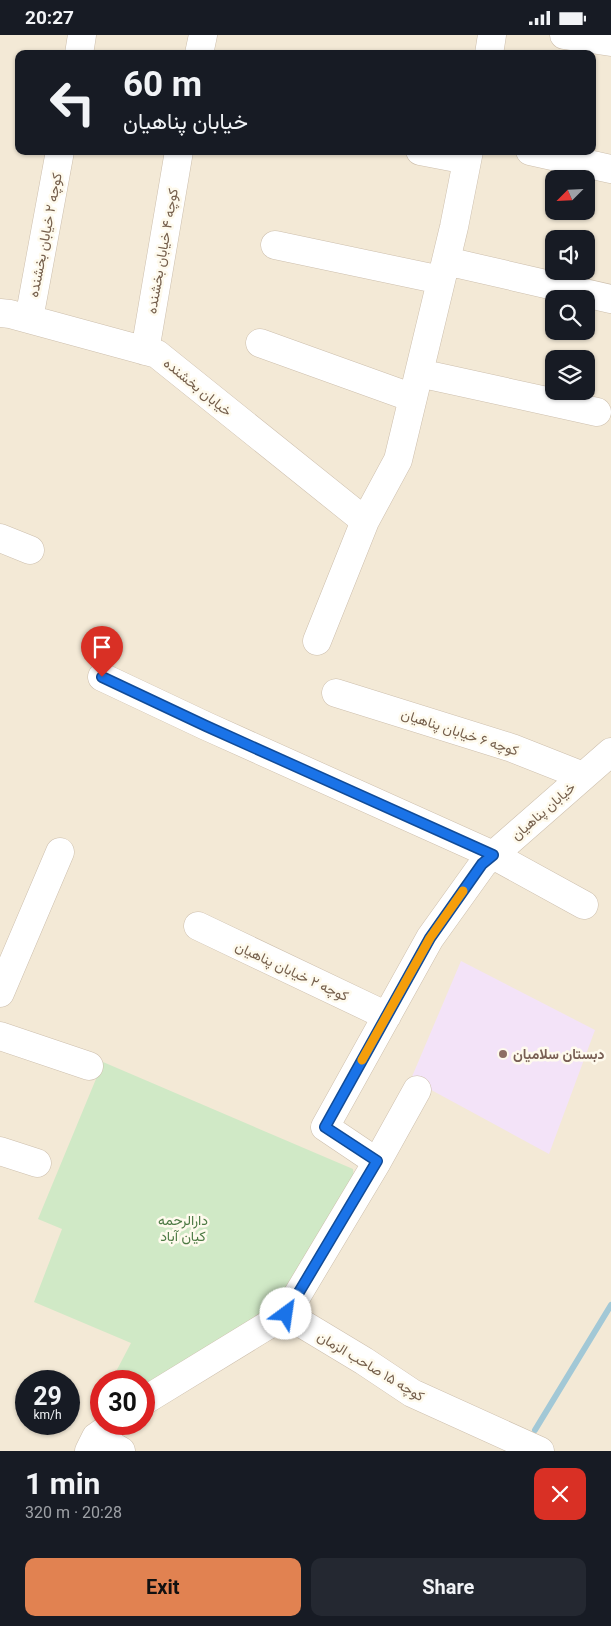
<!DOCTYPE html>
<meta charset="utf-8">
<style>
:root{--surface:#171b24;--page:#242831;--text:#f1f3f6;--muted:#9ea1a6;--accent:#e18251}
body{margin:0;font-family:Roboto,Vazirmatn,sans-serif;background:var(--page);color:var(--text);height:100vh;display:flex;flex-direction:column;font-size:19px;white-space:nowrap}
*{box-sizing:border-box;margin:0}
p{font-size:16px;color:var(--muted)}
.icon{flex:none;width:28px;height:28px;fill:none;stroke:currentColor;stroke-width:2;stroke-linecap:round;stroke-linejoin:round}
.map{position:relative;height:1416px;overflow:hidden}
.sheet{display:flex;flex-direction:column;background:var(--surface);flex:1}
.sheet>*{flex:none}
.top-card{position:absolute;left:15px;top:15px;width:581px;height:105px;border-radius:10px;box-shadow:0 1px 4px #0004;background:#171b24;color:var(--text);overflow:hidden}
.needle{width:32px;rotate:246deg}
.buttons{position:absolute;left:545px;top:135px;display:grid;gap:10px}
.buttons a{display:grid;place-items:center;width:50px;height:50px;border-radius:10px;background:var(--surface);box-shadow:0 1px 4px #0004;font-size:25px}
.speed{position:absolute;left:15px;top:1335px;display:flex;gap:10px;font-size:25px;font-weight:700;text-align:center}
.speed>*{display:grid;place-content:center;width:65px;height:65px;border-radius:50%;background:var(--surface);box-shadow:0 1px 4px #0004;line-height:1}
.speed small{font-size:12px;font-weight:400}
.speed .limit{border:8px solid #d22;background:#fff;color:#111}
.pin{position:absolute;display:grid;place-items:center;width:42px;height:42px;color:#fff;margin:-51px -21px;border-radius:50% 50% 50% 0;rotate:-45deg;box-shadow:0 0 5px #0007}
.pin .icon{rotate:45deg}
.me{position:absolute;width:55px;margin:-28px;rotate:31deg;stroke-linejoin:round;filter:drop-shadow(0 0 4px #0008)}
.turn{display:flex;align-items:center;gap:18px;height:105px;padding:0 25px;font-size:22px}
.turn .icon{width:65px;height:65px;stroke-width:2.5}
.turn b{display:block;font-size:35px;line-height:42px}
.round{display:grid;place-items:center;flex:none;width:52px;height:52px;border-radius:10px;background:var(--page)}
.head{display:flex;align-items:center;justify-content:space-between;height:85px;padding:0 25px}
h1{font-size:30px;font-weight:700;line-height:38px}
.action{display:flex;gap:10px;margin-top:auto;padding:10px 25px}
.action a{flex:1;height:58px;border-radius:10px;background:var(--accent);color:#111;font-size:20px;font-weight:700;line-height:58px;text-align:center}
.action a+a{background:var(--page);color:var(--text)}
.status{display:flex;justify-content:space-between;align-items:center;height:35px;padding:0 25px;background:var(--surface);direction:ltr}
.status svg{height:14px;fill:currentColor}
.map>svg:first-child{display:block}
.residential{fill:#f3e9d6;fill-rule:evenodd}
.education{fill:#f3e3f8}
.green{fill:#d0e9c6}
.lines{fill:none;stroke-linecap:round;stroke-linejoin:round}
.stream{stroke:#a2c8d6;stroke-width:6}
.minor-casing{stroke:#cdbfad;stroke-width:29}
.minor{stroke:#fff;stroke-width:28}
.route-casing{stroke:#114b97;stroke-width:12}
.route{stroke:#1a73e8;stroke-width:9}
.slow{stroke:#f59e0b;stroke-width:9}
.education-dot{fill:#8d6e63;stroke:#fefaed;stroke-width:2}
.labels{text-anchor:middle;stroke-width:5;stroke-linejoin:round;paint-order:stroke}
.street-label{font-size:14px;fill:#755f4c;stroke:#fefaed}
.education-label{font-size:14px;font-weight:bold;fill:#785e54;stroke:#fefaed;text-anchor:start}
.park-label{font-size:14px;fill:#4d7a44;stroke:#fefaed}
</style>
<div class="status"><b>20:27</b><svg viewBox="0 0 49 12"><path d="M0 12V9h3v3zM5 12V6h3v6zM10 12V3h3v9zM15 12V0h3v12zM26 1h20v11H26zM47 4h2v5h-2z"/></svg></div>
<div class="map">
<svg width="611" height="1416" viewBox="0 0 611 1416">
<rect width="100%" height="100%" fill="#fcf6e7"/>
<!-- residential -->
<path class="residential" d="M0,0H611V1416H0ZM19,19H592V116H19ZM554,144H586V176H554ZM554,204H586V236H554ZM554,264H586V296H554ZM554,324H586V356H554ZM26,1346H69V1389H26ZM101,1346H144V1389H101Z"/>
<!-- education -->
<path class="education" d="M461,926L595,995L549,1119L411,1044Z"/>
<!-- green -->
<path class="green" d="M103,1027L353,1134L354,1143L281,1275L144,1363V1346H111L131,1308L34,1267L62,1194L38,1184Z"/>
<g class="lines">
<!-- stream -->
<path class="stream" d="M535,1395L611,1270"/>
<defs>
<path id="minor" d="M564,0L611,7
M79,19L82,0
M199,19L203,0
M489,19L492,0
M420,116L467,125
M530,116L611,134
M275,210L441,245
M446,226L611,264
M0,278L10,279L157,319L365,486
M29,284L60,116
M260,308L413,363
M145,316L179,116
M419,338L597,377
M0,503L30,515
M317,606L365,486L398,425L454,192L469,116
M102,642L206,691L493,820L584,870
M336,658L512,713L583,741
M198,891L387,981
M0,958L60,817
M0,1001L89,1031
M0,1116L37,1128
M377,1127L325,1092L430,903L483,829L611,717
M286,1279L364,1326L412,1358L540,1416
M144,1366L286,1279L377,1127L417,1055
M96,1402L121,1416
M89,1416L96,1402L114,1389"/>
</defs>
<!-- minor casing -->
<use href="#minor" class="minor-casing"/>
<!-- minor -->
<use href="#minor" class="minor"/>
</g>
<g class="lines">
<defs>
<path id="route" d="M102,642L206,691L493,820L482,829L430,903L325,1092L377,1126L286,1279"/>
</defs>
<!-- route casing -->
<use href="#route" class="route-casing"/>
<!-- route -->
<use href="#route" class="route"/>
<!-- slow -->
<path class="slow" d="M362,1025L430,903L463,856"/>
</g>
<!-- markers -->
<circle class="education-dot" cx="503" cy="1019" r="5"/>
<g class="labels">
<!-- street labels -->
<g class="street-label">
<text transform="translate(45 200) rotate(-79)" y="5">کوچه ۲ خیابان بخشنده</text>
<text transform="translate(162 216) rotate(-80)" y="5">کوچه ۴ خیابان بخشنده</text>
<text transform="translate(198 352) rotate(39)" y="5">خیابان بخشنده</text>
<text transform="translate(460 697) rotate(18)" y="5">کوچه ۶ خیابان پناهیان</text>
<text transform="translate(543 776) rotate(-41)" y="5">خیابان پناهیان</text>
<text transform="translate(292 936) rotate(25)" y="5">کوچه ۲ خیابان پناهیان</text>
<text transform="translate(371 1331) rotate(31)" y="5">کوچه ۱۵ صاحب الزمان</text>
</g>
<!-- education labels -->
<g class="education-label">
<text x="513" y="1024">دبستان سلامیان</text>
</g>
<!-- park labels -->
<g class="park-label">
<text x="183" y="1190">دارالرحمه<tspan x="183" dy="16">کیان آباد</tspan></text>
</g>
</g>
</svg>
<div class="buttons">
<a><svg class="needle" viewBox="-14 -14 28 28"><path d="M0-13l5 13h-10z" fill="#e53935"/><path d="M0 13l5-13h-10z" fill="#9ea1a6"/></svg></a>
<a><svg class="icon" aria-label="sound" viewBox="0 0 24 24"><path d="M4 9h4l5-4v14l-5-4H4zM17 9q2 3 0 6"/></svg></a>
<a><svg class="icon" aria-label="search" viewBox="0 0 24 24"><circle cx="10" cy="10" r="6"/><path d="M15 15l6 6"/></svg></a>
<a><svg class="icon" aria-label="layers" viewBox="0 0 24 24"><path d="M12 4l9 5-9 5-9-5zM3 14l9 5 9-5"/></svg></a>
</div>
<div class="speed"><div>29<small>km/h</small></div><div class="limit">30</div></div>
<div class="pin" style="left:102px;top:642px;background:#d93025"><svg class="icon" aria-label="arrive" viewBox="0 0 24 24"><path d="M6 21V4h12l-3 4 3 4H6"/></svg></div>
<svg class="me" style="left:286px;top:1279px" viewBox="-20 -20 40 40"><circle r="19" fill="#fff"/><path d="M0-13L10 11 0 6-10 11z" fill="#1a73e8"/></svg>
<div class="top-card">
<div class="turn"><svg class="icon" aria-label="left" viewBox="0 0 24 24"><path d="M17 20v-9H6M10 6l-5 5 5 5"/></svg><div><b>60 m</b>خیابان پناهیان</div></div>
</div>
</div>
<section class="sheet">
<div class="head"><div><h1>1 min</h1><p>320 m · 20:28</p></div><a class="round" style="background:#d93025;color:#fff"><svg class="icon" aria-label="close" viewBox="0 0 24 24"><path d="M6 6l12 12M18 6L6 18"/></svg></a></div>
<div class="action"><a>Exit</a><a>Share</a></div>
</section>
